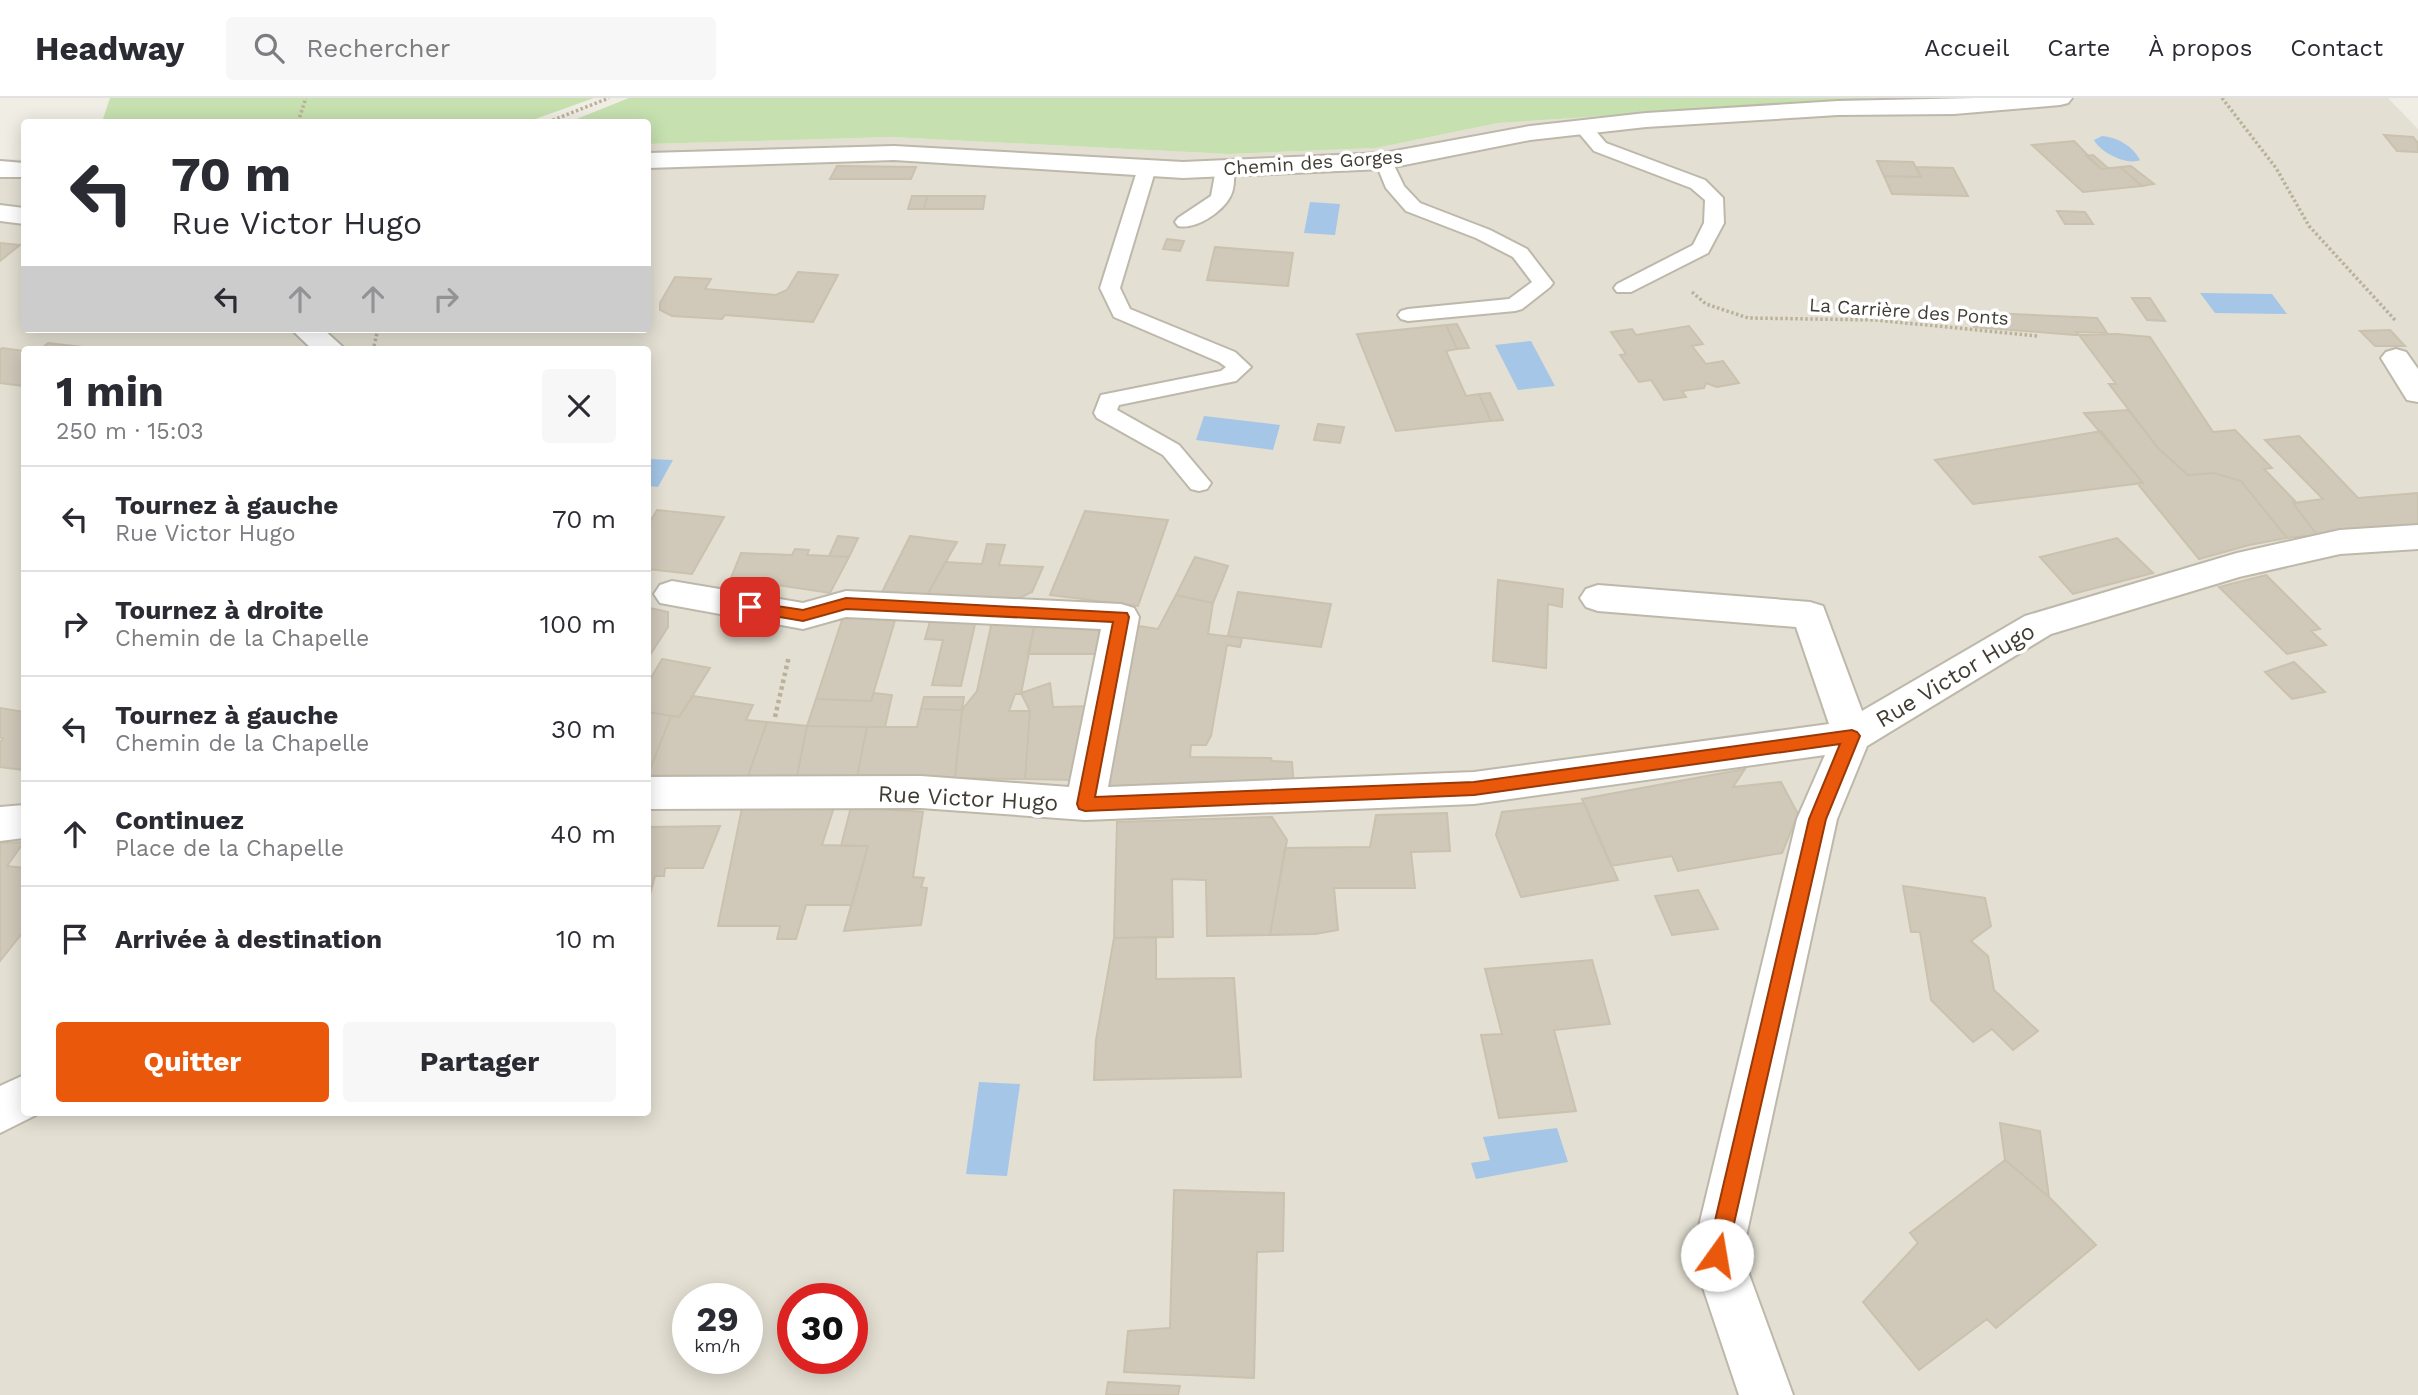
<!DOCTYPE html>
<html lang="fr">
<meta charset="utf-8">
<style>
:root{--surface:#fff;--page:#f7f7f7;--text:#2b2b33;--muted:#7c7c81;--line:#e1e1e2;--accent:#ea580c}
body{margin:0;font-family:"Work Sans",sans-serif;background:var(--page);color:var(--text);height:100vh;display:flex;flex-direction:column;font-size:26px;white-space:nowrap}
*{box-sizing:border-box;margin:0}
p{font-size:23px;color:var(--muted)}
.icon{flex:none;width:38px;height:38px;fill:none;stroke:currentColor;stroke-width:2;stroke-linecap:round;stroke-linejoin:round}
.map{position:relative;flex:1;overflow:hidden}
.panel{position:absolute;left:21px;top:248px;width:630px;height:770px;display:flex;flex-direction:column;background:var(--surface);border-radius:7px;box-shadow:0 4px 18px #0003}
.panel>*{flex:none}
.top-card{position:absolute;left:21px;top:21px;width:630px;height:214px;border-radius:7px;box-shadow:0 4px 18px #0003;background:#fff;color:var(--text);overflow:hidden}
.speed{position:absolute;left:672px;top:1185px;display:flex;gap:14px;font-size:35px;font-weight:700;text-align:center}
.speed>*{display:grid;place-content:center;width:91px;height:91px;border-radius:50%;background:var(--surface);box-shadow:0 4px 18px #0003;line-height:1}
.speed small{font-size:18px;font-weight:400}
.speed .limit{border:10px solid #d22;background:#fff;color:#111}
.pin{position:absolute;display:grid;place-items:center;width:60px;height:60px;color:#fff;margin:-30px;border-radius:14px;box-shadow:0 4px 10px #0006}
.me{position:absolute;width:77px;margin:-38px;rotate:13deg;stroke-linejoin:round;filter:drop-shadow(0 0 5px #0008)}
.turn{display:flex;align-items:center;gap:24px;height:147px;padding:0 35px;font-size:32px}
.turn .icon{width:91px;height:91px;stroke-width:2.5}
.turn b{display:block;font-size:49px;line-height:60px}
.lanes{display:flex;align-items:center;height:66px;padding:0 35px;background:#0003;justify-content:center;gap:35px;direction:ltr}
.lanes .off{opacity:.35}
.round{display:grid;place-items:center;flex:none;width:74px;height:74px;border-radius:7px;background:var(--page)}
.overview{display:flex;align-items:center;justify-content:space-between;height:119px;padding:0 35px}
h1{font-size:42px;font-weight:700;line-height:52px}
.cta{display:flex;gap:14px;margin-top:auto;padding:14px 35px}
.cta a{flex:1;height:80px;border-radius:7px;background:var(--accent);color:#fff;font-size:28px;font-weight:700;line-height:80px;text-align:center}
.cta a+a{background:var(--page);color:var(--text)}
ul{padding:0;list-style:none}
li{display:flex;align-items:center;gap:21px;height:105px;padding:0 35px;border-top:2px solid var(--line)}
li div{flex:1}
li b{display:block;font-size:26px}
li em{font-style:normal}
header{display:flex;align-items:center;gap:42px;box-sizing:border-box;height:98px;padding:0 35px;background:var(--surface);border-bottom:2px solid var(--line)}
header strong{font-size:33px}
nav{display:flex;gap:38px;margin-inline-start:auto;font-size:24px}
.search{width:490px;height:63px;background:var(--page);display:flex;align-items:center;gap:18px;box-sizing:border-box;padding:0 24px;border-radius:7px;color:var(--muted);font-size:26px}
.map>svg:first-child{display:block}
.residential{fill:#e3dfd2;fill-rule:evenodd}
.green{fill:#c6e0b0}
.water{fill:#a5c6e7}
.building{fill:#d0c9ba;stroke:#cac1ae;stroke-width:2}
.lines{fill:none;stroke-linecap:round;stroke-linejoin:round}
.lane-casing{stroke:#bdb8aa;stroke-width:4}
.street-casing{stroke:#bdb8aa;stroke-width:4}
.path-far1{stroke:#bab19a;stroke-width:3.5;stroke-dasharray:2.5 2.5;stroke-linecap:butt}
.path{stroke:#bab19a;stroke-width:4.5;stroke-dasharray:3.5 3.5;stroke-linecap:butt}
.lane{fill:#fff;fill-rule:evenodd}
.street{fill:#fff;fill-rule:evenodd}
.route{fill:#ea580c;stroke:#983908;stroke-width:2}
.labels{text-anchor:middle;stroke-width:7;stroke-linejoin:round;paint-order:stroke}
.far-street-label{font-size:19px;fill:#413d34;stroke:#fff}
.street-label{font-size:23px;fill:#413d34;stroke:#fff}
</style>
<header>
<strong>Headway</strong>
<div class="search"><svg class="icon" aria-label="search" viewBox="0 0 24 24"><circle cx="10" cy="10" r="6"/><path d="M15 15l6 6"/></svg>Rechercher</div>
<nav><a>Accueil</a><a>Carte</a><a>À propos</a><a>Contact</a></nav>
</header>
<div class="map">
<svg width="2418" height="1297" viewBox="0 0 2418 1297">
<rect width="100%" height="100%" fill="#f0ede4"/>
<!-- residential -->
<path class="residential" d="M1877,0H2388L2418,31V1297H0V61L24,62V231H648V46L891,39L1229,56L1376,50L1498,25ZM24,252H648V1015H24ZM688,1200H747V1260H688ZM793,1200H852V1260H793Z"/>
<!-- green -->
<path class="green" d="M110,0H594L527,24H102Z
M629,0H1877L1498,25L1376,50L1229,56L891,39L648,46V24H569Z"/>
<!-- water -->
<path class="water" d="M2102,38C2117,39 2133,48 2140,62C2127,68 2100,54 2094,42Z
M1310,104L1340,106L1335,137L1304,135Z
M2200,195L2272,196L2287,216L2215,215Z
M1531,243L1555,288L1518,292L1495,247Z
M1204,318L1280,327L1273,352L1196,342Z
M648,361L673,362L658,389L648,388Z
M979,984L1020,986L1007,1078L966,1076Z
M1557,1030L1568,1064L1476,1081L1471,1065L1490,1062L1483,1039Z"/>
<!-- building -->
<path class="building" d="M2384,37L2413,39L2418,45V54L2397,53Z
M2074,43L2101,71L2120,69L2142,88L2083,94L2032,47Z
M2093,57L2108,70L2101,71L2086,58Z
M1877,63L1913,64L1921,79L1884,78Z
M837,68L916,69L911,81H830Z
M2131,68L2154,86L2142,88L2120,69Z
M1916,69L1953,70L1968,98L1892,96L1884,78L1921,79Z
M912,98H927L924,111H908Z
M927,98H985L983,111H924Z
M2057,113L2085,114L2093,126H2065Z
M1167,141L1184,143L1180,153L1163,151Z
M0,145L20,147L0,163Z
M1215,149L1293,155L1288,188L1207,182Z
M798,174L838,177L813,224L725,217L722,221L672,218L660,212V205L675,179L711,181L705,191L776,197L787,192Z
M2132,200H2150L2165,223L2147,222Z
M1968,214L2097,220L2107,235L2076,234L2079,237H2075L1974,229Z
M1457,226L1469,250L1457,251L1446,227Z
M1446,227L1457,251L1446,253L1466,298L1479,296L1491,323L1396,333L1357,236Z
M1689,228L1703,246L1692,248L1706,266L1723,263L1739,285L1717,289L1706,285L1704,290L1682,293L1686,299L1664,302L1651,282L1639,284L1620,257L1626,256L1611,234L1632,231L1636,237Z
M2390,232L2405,248H2375L2360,233Z
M2116,236L2150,239L2213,334L2235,332L2272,370L2264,371L2295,403L2293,405L2317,437L2287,440L2241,383L2214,375L2188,377L2159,351L2109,286H2116L2079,237Z
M48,245L83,249L80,252H40Z
M2,250L24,253V288L0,285V252Z
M1490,295L1503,322L1491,323L1479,296Z
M2128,312L2159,351L2188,377L2214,375L2241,383L2287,440L2249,447L2199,461L2137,385H2143L2084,315Z
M1318,326L1344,329L1340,345L1314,342Z
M2101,333L2143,385L1973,406L1935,362Z
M2299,338L2358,400L2418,395V427L2317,437L2293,405L2323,401L2265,342Z
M657,412L724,419L692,476L648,471V427Z
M1085,413L1168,422L1138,508L1050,497Z
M838,438L858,440L849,459L829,458Z
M910,438L957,444L925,501L880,498Z
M2117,440L2153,475L2073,496L2040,459Z
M987,446L1005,447L999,467L1043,469L1032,494L1011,504L925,501L945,464L982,466Z
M795,451L809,452L807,457L849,459L830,495L731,480L741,455L792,457Z
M1195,459L1228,468L1213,505L1176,497Z
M2266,477L2320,531L2311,533L2326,547L2287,556L2219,489Z
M1498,482L1563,491L1562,509L1548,506L1546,570L1493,563Z
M1238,494L1331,506L1321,549L1228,538Z
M1176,497L1213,505L1208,536L1242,540L1240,549L1227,547L1211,638L1206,647H1191L1190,659L1271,660L1272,663L1292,664L1294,691L1099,695L1132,527L1158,531Z
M650,510L668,514V529L648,560V511Z
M844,516L896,519L871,603L816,601Z
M931,520L976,522L961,588L932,587L943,542L925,541Z
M992,523L1035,525L1021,596H1015L1009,613H1030L1025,681L955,680L962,612L977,593Z
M1035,525L1095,528L1106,543L1104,556H1028Z
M662,561L710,570L679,619L648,614V585Z
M2294,564L2325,594L2292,601L2265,574Z
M1050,585L1053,609L1093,608L1076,682L1025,681L1030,613L1021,595Z
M874,595L892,597L885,629L807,628L816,601L871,603Z
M693,598L753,607L746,622L767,624L748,678L648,677L671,618L679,619Z
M924,599H964L962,612L921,611Z
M0,610L24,614V672L0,669V644L3,641L0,639Z
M921,611L962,612L955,680L857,679L867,629H917Z
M648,614L671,618L648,676Z
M767,624L807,628L797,678H748Z
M807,628L867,629L857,679L797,678Z
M1745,671L1733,689L1781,684L1798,716L1782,755L1678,773L1672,758L1611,768L1582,701Z
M1584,705L1618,782L1521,799L1496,737L1502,714Z
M834,709L822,747L868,748L852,807H806L796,841H777L780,828H718L742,710Z
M851,709L923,714L913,779L924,780L921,789L927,790L921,827L844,833L868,748H841Z
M1447,715L1450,753L1411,754L1415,790H1334L1338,832L1315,836L1270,837L1285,750L1370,749L1376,717Z
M1272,719L1287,742L1270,837L1207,838L1206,782L1172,781L1173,839L1114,840L1117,724Z
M720,728L703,770H665L664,778H655L648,804V729Z
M24,744L7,768L24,770V833L0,863V745Z
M1903,788L1985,800L1991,828L1971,843L1988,858L1994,892L2038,933L2013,952L1992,931L1973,944L1931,902L1920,834H1911Z
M1698,792L1718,831L1672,837L1655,798Z
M1156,839V881L1234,880L1241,979L1094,982L1096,942L1114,840Z
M1592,862L1610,926L1554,932L1576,1013L1499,1020L1481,937L1502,936L1485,871Z
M2000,1025L2040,1033L2049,1099L2005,1062Z
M2005,1062L2049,1099L2096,1147L1996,1230L1987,1221L1919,1272L1863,1204L1918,1145L1910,1135Z
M1174,1092L1284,1095L1283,1153L1257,1154L1254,1280L1124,1274L1128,1233L1170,1230Z
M1108,1284L1180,1288L1178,1297H1106Z"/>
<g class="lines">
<defs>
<path id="lane" d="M1582,23L1588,24L1606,45L1705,82L1723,100L1724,125L1708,155L1631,194H1617L1614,190L1617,186L1693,147L1704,125L1705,102L1691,90L1594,53L1573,28Z
M1384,58L1390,59L1404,88L1420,105L1490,132L1527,151L1553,185L1550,189L1522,211L1515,213L1408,223L1401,221L1398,217L1401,213L1408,211L1509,201L1532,184L1513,159L1476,140L1406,113L1386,90L1375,63Z
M1147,64L1156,70L1120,190L1130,211L1235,254L1251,269L1236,283L1119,307L1117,312L1179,347L1211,385L1207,391L1199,393L1191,391L1163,357L1097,320L1094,315L1101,297L1221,273L1226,269L1219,264L1114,219L1100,190L1138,70Z
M1225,65L1234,71C1234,80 1235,90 1230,99C1222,114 1196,132 1178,128L1175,124L1178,120L1211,98L1216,71Z"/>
<path id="street" d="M1976,0H2072L2068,5L2060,7L1954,16L1838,17L1646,29L1530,42L1384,71L1183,80L894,62L648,70V55L894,48L1183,64L1384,55L1530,28L1646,15L1838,3Z
M0,63L24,65V79H0Z
M0,107L24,110V126L0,123Z
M291,231H323L346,252H313Z
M2396,251L2406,254L2418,271V304L2407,302L2381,260L2386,254Z
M2418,427V451L2340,456L2239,479L2051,536L1867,648L1837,721L1742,1157L1793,1297H1739L1692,1157L1797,721L1825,657L1474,706L1085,722L921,710L648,711V679L921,678L1069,689L1101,531L846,519L803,531L660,505L654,496L660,487L672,483L803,505L846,493L1121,506L1134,510L1139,519L1108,689L1474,674L1829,626L1796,529L1598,513L1586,509L1580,500L1586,491L1598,487L1810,504L1823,508L1862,613L2025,518L2237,455L2340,432Z
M24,707V740L0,743V709Z
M24,977V1015H40L0,1035V988Z"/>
</defs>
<!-- lane casing -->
<use href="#lane" class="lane-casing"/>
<!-- street casing -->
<use href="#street" class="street-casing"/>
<!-- path-far1 -->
<path class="path-far1" d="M2222,0L2276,70L2309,128L2395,222
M298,24L306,0
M548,24L609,0
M1692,194L1706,206L1748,220L1876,222L2037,238
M374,248L378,231"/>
<!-- path -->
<path class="path" d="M775,619L789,558"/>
<!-- lane -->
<use href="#lane" class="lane"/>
<!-- street -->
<use href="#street" class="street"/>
</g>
<!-- route -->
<path class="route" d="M846,500L1127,515L1129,519L1095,699L1474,684L1852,632L1857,634L1860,638L1826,721L1725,1165L1717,1168L1710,1165L1707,1157L1809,721L1840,646L1474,697L1085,713L1079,711L1077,706L1113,524L846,511L803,523L750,514L743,509L750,504L803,512Z"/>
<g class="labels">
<!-- far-street labels -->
<g class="far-street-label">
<text transform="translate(1313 64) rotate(-4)" y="7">Chemin des Gorges</text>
<text transform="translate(1909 213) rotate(4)" y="7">La Carrière des Ponts</text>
</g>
<!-- street labels -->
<g class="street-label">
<text transform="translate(1955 577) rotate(-31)" y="8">Rue Victor Hugo</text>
<text transform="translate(968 700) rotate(3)" y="8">Rue Victor Hugo</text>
</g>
</g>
</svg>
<div class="speed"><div>29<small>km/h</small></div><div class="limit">30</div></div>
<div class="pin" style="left:750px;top:509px;background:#d93025"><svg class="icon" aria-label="arrive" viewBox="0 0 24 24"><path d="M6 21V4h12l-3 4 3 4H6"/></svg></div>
<svg class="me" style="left:1717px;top:1157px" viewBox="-20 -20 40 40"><circle r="19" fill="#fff"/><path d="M0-13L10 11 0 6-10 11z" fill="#ea580c"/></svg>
<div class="top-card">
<div class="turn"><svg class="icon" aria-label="left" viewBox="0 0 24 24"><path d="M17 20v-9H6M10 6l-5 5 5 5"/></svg><div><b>70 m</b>Rue Victor Hugo</div></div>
<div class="lanes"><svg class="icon" aria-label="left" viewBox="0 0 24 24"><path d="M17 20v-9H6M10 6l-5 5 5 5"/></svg><svg class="icon off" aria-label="ahead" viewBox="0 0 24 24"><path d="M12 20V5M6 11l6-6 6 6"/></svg><svg class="icon off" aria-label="ahead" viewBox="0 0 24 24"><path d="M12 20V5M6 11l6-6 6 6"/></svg><svg class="icon off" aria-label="right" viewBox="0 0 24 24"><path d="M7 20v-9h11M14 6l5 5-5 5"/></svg></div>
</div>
<section class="panel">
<div class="overview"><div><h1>1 min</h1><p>250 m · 15:03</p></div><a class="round"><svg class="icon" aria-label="close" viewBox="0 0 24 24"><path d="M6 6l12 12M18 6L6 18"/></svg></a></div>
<ul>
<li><svg class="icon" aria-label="left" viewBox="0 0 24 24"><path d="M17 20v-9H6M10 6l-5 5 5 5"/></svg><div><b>Tournez à gauche</b><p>Rue Victor Hugo</p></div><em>70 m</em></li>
<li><svg class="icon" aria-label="right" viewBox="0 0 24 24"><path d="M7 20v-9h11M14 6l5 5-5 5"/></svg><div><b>Tournez à droite</b><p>Chemin de la Chapelle</p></div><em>100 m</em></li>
<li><svg class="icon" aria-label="left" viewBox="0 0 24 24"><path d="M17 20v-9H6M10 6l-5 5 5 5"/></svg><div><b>Tournez à gauche</b><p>Chemin de la Chapelle</p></div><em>30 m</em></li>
<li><svg class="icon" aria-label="ahead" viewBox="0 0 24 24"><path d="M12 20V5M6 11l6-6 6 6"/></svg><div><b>Continuez</b><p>Place de la Chapelle</p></div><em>40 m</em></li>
<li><svg class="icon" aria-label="arrive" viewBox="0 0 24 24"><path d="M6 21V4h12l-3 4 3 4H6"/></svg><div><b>Arrivée à destination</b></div><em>10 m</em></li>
</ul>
<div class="cta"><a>Quitter</a><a>Partager</a></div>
</section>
</div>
